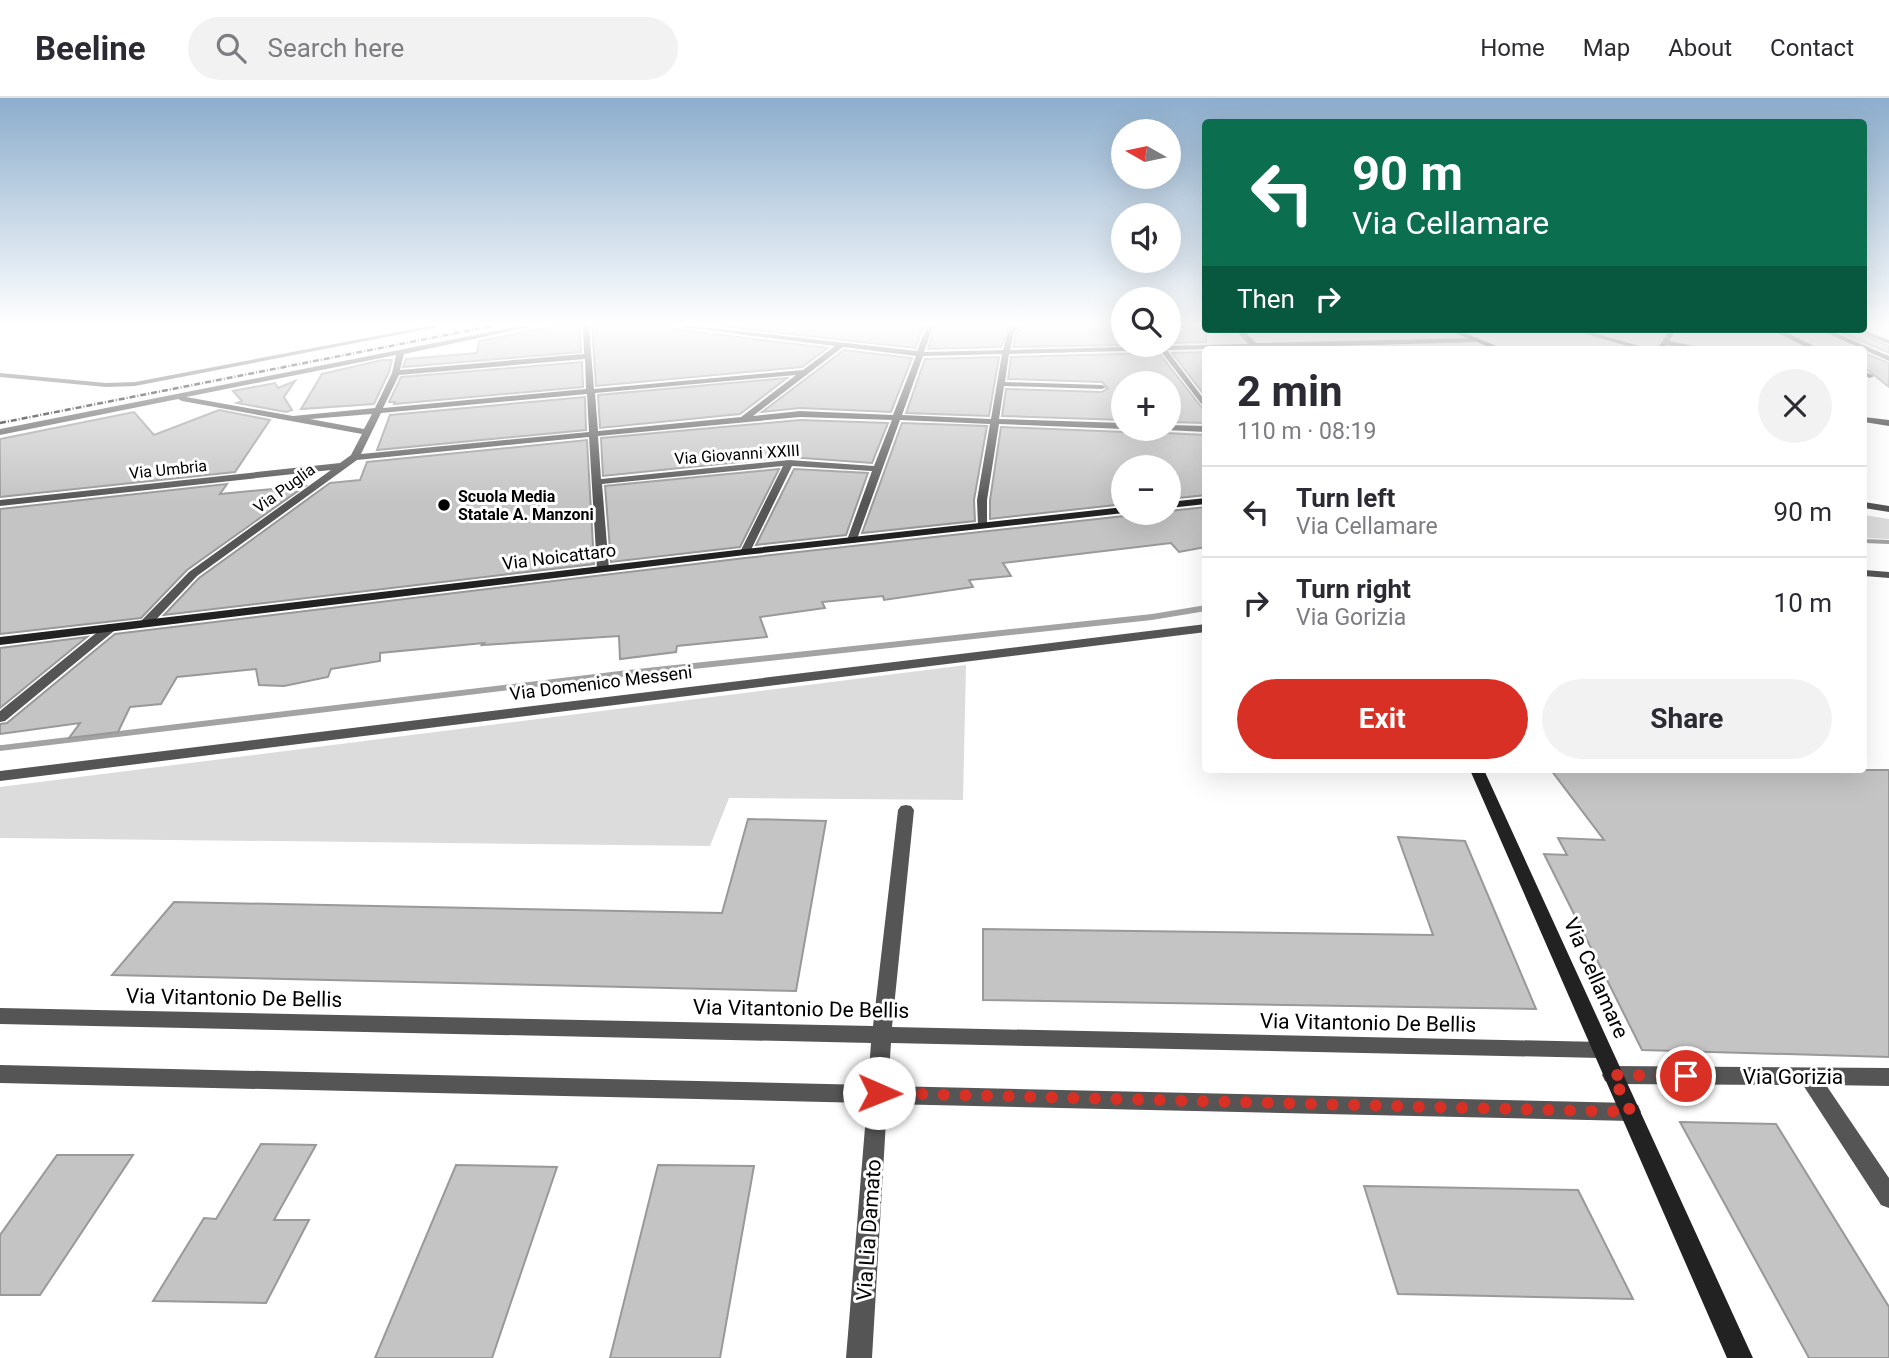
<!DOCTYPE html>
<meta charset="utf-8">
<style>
:root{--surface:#fff;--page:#f2f2f3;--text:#2b2b33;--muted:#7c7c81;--line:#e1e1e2;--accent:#d93025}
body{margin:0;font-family:Roboto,sans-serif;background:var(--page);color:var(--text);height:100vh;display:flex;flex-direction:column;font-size:26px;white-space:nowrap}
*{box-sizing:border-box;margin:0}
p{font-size:23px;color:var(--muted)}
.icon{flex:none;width:38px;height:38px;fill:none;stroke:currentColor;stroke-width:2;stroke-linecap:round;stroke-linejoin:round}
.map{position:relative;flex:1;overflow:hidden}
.sheet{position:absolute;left:1202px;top:248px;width:665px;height:427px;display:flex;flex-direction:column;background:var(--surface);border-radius:7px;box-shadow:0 7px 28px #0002}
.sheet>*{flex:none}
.hud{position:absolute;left:1202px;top:21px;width:665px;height:214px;border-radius:7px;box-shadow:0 7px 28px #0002;background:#0b6e4f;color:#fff;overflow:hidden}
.needle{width:46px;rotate:279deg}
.controls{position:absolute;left:1111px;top:21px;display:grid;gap:14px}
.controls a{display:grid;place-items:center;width:70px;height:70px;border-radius:50%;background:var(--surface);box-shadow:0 7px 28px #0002;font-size:35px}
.pin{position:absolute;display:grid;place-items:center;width:60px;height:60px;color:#fff;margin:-30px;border:4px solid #fff;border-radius:50%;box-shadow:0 2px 7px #0007}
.me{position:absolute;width:77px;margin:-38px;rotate:91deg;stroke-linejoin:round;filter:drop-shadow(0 0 5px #0008)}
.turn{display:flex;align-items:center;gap:24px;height:147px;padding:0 35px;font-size:32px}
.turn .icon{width:91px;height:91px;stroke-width:2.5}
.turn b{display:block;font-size:49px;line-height:60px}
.then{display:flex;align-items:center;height:66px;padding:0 35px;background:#0003;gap:14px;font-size:26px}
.round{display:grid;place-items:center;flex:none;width:74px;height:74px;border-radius:37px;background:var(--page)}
.summary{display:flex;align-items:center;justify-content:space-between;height:119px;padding:0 35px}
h1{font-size:42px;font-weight:700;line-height:52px}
.button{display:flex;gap:14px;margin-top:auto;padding:14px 35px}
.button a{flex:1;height:80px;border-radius:42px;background:var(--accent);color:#fff;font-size:28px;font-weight:700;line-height:80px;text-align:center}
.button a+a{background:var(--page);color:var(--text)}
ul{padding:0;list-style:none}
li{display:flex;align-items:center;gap:21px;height:91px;padding:0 35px;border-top:2px solid var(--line)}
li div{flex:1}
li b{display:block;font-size:26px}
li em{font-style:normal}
header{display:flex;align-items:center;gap:42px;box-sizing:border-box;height:98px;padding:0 35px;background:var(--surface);border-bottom:2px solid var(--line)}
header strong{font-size:33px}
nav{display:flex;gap:38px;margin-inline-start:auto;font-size:24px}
.search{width:490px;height:63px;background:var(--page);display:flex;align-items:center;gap:18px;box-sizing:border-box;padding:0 24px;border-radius:38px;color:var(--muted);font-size:26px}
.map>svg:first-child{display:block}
.green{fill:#dcdcdc}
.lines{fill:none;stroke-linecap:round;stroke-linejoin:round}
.stream{fill:#a3a3a3;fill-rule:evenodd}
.building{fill:#c4c4c4;stroke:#999;stroke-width:2}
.street{fill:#555;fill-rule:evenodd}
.secondary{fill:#222;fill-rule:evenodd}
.rail{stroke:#000;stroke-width:2.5;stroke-dasharray:6 2 1 2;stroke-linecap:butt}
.route{stroke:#d93025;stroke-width:12;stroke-dasharray:0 21.6}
.poi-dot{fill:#000;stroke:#fff;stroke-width:2.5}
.labels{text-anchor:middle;stroke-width:6;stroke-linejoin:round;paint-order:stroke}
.far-street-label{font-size:16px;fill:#000;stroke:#fff}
.far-poi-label{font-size:16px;font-weight:bold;fill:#000;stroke:#fff;text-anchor:start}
.street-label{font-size:18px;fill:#000;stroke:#fff}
.near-street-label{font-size:21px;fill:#000;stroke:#fff}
</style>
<header>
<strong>Beeline</strong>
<div class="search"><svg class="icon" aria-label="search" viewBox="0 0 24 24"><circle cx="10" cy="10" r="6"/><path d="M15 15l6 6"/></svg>Search here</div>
<nav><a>Home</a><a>Map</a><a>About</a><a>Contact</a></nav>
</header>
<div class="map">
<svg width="1889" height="1260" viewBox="0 0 1889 1260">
<rect width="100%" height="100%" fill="#fff"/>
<!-- green -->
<path class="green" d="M1864,417L1889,421V441L1864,440Z
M966,567L963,702L729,700L710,748L0,740V689Z"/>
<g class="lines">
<!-- stream -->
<path class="stream" d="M1864,441L1889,442V446L1864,445Z
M1206,507V513L1152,522L628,578L0,653V647H2L628,572L1152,516Z"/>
</g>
<!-- building -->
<path class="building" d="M555,228H580L581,254L403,269L406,261L477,255L479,243Z
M592,228H670L673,231L828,250L802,269L596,288Z
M718,228H924L915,250Z
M935,228H1010L1001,249L928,251Z
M1023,228H1124V247L1013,249L1016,236Z
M1169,228H1206V244L1169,245Z
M1834,231H1851L1889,248V255Z
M844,252L912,260L891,314L800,310L762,314Z
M1206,254V299L1172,255Z
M1159,255L1206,315V325L1169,324V285H1124V322L1002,318L1006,291L1102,294L1108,290L1102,284L1008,281L1011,259Z
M1864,255L1889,265V289L1864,269Z
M999,259L989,318L906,315L925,261Z
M382,262H392L389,274L374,306L301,311L322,276Z
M582,264L583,289L394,306L395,304H389L401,279Z
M787,280L740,316L600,330L598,297Z
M295,283L284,299L292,312L286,314L237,305L242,303L233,293L275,285L278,290Z
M585,299L586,332L377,352L390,317Z
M219,312L270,322L235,374L0,399V341L134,314L154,337Z
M800,322L888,325L872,365L789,359L603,378L601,340Z
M902,325L987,328L974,402L975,423L862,435Z
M1001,329L1124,334L1127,331H1164L1166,335L1206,337V397L1169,401V369H1124V406L990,421V402Z
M587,342L594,466L164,517L199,480L330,385L360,382L367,364Z
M779,371L740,449L611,464L605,388Z
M794,371L868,375L846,437L756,447Z
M227,386L220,396L305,388L187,472L141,520L0,536V411Z
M1206,409V449L1179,454L1171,445L1003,465L1011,478L969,482L973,489L884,502L883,498L822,504L825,510L760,519L767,539L677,548L676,554L620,561L619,538L482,547L484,545L380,555V563L331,571L328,579L284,588L259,587L256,571L177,579L161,606L130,609L118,634L69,640L80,625L0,636V626L7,625L115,536L745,460L1124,418L1127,415H1169V413Z
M87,539L0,610V550Z
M1551,672H1889V959L1642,952L1544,756L1567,757L1558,740L1604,742Z
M748,721L826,723L796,893L112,877L174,804L722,815Z
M1398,739L1465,743L1536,911L983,902V831L1433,837Z
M1680,1024L1776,1026L1889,1209V1260H1809Z
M261,1046L316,1047L274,1122H309L266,1205L153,1203L204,1120L216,1121Z
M57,1057H133L40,1197H0V1137Z
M456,1067L557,1069L492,1260H375Z
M658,1067L754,1068L720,1260H610Z
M1364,1088L1578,1092L1633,1201L1398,1196Z"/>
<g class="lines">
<!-- street -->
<path class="street" d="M429,228H443L135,288L106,289L0,279V275L106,285L135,284Z
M520,228H534L404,256L400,272L584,256L583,228H589L594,291L803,272L835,248L673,228H694L917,253L927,228H933L924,254L1003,252L1008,234L1013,228H1020L1014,235L1010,252L1248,246L1235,231H1242L1256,245L1475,240L1479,242L1475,244L1260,250V252L1252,250L1167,252L1206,304V312L1160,252L1009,256L1005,284L1102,287L1106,289L1102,291L1004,288L999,321L1124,325V331L999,326L987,402V429L983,430L978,427L977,402L990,326L900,322L856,444L852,445L847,442L872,373L792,368L750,454L745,457L740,454L783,368L602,386L609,471L603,474L597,471L589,339L357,362L197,478L150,528L146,529L140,525L142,522L189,474L331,372L0,408V402L340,365L351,357L362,336L182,303L178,301L0,337V331ZM843,249L916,258L893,317L800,313L753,318ZM1002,256L991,321L902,317L923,258ZM396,257L392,275L375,310L293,318L186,299ZM585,261L586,291L383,310L399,277ZM796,277L741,319L598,333L595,295ZM587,296L589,334L361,356L381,315ZM372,316L364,331L310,321ZM800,319L892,322L874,368L789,362L601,381L598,338Z
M1569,231H1580L1653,252H1641Z
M1671,231H1677L1669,243L1713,252H1696L1667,247L1664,252H1656Z
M1770,231H1779L1822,252H1812Z
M1818,231H1827L1889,258V263Z
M1853,231H1862L1889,242V246Z
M1864,273L1874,278L1870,280L1864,278Z
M1169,327L1206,328V334L1166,332L1169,331Z
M1864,404L1889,408V414L1864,410Z
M1864,472L1889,474V480L1864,478Z
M110,526L114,527L116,530L114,533L5,623L0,624V613L106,527Z
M1206,526V534L0,683V673Z
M906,707L911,708L914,712L892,929L1601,944L1608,946L1611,952L1608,958L1601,960L891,945L888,988L1631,1005L1638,1007L1641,1014L1638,1021L1631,1023L887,1006L872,1260H846L867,1005L0,985V967L868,987L871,945L0,926V910L873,928L898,712L901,708Z
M1612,968L1889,970V988L1826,987L1889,1080V1110L1881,1107L1803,987L1612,986L1605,983L1602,977L1605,971Z"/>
<!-- secondary -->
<path class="secondary" d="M1446,231H1455L1506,252H1496Z
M1864,319L1889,322V328L1864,324Z
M1206,400V406L1169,410V404Z
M1124,409V415L745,457L0,547V539L745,451Z
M1470,672H1484L1753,1260H1727Z"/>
<!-- rail -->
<path class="rail" d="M0,325L492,228"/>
</g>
<!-- sky -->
<linearGradient id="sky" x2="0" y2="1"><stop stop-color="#8cadcc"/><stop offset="0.56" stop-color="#fff"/><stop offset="1" stop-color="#fff" stop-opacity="0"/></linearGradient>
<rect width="1889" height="404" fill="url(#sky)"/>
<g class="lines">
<!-- route -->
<path class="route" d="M879,995L1631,1014L1612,977L1686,978"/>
</g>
<!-- markers -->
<circle class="poi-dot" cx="444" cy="407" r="7"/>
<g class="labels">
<!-- far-street labels -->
<g class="far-street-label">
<text transform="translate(737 356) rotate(-4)" y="6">Via Giovanni XXIII</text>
<text transform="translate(168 371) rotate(-6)" y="6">Via Umbria</text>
<text transform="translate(284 390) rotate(-36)" y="6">Via Puglia</text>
</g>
<!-- far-poi labels -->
<g class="far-poi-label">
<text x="458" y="404">Scuola Media<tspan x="458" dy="18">Statale A. Manzoni</tspan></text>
</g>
<!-- street labels -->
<g class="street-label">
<text transform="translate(559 459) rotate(-7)" y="6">Via Noicattaro</text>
<text transform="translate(601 585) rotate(-7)" y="6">Via Domenico Messeni</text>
</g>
<!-- near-street labels -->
<g class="near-street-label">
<text transform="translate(1596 880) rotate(66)" y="7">Via Cellamare</text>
<text transform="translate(234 900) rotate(1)" y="7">Via Vitantonio De Bellis</text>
<text transform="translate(801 911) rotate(1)" y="7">Via Vitantonio De Bellis</text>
<text transform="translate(1368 925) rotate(1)" y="7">Via Vitantonio De Bellis</text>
<text x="1793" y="986">Via Gorizia</text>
<text transform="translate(869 1132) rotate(-86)" y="7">Via Lia Damato</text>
</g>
</g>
</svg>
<div class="controls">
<a><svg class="needle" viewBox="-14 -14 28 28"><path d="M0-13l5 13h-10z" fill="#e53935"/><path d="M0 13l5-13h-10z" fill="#7c7c81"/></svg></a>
<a><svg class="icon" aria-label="sound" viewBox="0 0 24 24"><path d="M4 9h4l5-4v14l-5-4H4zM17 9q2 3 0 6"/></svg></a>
<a><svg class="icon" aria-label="search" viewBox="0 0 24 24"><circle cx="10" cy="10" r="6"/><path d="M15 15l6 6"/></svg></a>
<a>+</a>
<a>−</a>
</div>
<div class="pin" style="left:1686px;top:978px;background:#d93025"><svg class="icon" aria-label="arrive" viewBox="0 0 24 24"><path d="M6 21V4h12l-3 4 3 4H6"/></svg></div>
<svg class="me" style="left:879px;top:995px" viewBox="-20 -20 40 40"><circle r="19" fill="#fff"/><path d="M0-13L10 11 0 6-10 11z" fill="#d93025"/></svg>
<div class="hud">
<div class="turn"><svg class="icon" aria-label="left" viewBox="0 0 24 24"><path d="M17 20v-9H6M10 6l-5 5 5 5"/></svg><div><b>90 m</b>Via Cellamare</div></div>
<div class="then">Then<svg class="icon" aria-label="right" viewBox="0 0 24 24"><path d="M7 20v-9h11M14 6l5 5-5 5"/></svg></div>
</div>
<section class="sheet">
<div class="summary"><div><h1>2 min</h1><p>110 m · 08:19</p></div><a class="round"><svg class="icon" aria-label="close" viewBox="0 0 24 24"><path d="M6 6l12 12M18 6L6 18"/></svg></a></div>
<ul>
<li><svg class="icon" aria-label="left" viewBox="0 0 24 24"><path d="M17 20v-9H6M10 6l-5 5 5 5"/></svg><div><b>Turn left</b><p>Via Cellamare</p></div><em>90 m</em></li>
<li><svg class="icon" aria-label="right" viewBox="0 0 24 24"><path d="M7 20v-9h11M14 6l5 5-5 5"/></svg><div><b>Turn right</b><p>Via Gorizia</p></div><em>10 m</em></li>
</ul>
<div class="button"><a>Exit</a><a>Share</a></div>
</section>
</div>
